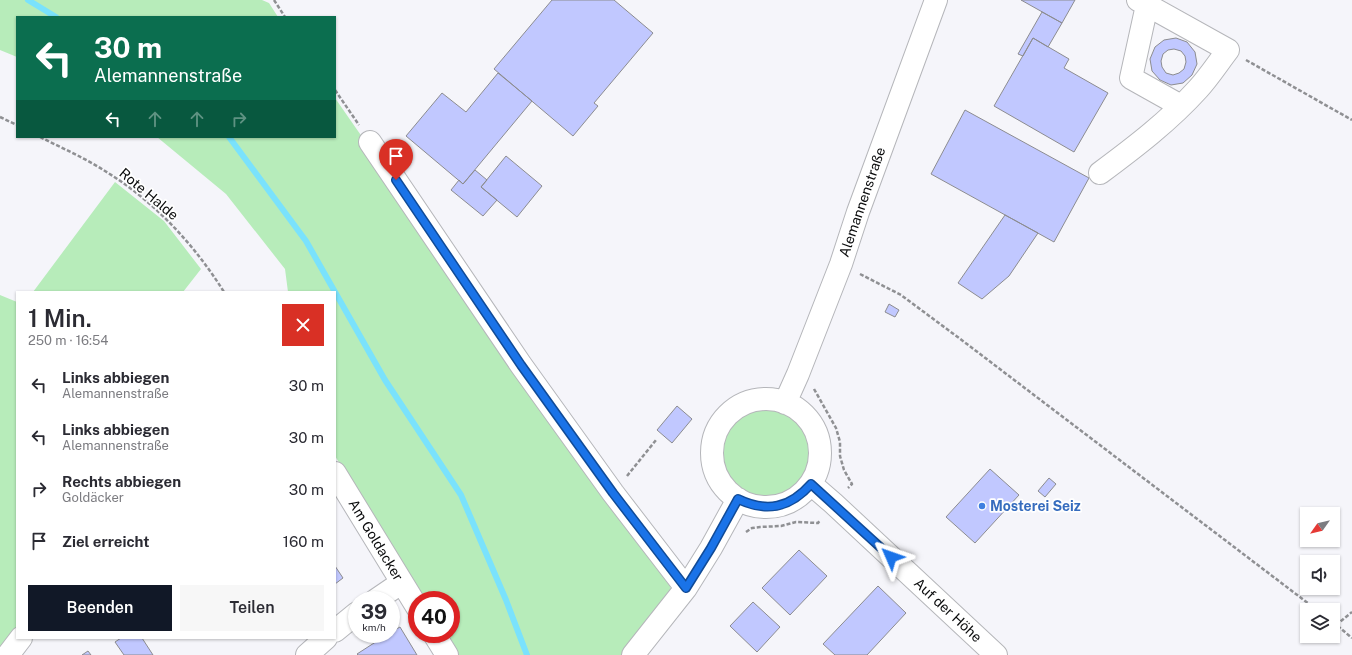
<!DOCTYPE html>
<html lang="de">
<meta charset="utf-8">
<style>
:root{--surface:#fff;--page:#f7f7f7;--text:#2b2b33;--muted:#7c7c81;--accent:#111827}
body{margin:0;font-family:"Public Sans",sans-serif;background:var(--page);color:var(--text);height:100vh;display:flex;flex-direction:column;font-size:15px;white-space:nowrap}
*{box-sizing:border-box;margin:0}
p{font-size:13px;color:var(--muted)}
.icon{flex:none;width:22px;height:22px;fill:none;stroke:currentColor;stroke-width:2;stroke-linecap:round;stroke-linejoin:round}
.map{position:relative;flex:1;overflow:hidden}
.details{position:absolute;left:16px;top:291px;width:320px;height:348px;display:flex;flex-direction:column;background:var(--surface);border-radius:0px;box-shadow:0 1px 3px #0004}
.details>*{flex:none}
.hud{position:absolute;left:16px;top:16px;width:320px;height:122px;border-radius:0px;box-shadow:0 1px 3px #0004;background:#0b6e4f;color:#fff;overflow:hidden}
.needle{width:26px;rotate:236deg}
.fabs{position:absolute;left:1300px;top:507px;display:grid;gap:8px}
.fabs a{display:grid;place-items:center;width:40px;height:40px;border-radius:0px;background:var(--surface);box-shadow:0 1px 3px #0004;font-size:20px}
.speed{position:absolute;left:348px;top:591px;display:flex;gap:8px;font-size:20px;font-weight:700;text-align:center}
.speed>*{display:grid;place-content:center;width:52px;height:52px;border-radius:50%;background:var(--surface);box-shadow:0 1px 3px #0004;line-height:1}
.speed small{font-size:10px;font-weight:400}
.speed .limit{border:6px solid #d22;background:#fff;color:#111}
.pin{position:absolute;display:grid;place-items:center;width:34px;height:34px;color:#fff;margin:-41px -17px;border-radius:50% 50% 50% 0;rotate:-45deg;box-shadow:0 0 4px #0007}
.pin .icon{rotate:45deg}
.me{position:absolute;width:44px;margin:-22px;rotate:313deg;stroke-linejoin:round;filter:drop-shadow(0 0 3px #0008)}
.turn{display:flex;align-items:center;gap:14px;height:84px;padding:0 12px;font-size:18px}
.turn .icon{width:52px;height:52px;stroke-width:2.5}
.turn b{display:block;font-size:28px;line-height:34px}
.lanes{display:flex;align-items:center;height:38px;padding:0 12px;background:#0003;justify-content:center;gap:20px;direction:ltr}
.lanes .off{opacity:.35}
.round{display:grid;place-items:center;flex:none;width:42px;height:42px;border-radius:0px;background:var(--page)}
.head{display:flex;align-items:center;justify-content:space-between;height:68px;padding:0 12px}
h1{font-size:24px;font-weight:600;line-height:30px}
.button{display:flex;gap:8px;margin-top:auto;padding:8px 12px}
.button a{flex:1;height:46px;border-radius:0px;background:var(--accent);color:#fff;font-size:16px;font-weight:600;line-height:46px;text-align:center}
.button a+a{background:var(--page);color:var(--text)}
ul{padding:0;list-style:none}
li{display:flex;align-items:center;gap:12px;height:52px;padding:0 12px}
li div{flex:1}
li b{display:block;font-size:15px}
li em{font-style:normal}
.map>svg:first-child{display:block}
.green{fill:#b7ecba}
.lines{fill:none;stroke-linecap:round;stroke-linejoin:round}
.stream{stroke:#7ae2fc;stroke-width:6}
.building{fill:#c1c8ff;stroke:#8c8c90;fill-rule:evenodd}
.minor-casing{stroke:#b5b6ba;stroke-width:24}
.path{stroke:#8f9093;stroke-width:2.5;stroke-dasharray:4 2;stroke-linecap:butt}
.minor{stroke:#fff;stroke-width:22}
.route-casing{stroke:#114b97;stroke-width:10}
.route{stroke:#1a73e8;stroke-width:7}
.shop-dot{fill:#3f7fe0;stroke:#fff;stroke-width:1.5}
.labels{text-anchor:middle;stroke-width:3.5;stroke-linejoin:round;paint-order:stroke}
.street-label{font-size:14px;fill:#0b0c0d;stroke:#fff}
.shop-label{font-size:14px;font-weight:bold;fill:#366cbe;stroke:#fff;text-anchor:start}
</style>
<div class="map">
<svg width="1352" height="655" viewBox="0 0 1352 655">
<rect width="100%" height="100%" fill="#f5f5fa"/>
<!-- green -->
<path class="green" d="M0,0H262L269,3L278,17H17V57L0,50Z
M335,98L669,578L672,596L622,655H459L446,634H451V600H425L335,456V292H288L285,269L226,194L157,137H335Z
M115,182L164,221L201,269L183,292H33Z
M0,295L17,302V629L0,651Z
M722 453a44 44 0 1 1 88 0a44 44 0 1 1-88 0Z"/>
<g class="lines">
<!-- stream -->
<path class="stream" d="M28,0L56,17
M229,137L306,241L385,380L461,495L506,600L527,655"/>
</g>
<!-- building -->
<path class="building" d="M552,0H614L653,33L594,103L598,106L573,136L494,69Z
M1021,0H1075L1062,23Z
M1042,12L1062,23L1048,47L1033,38L1023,56L1018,54Z
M1033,38L1069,59L1064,68L1108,93L1074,152L994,106Z
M1176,38L1187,42L1195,52L1197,64L1192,75L1183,83L1171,85L1160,80L1152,71L1150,59L1155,47L1164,40ZM1174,49L1181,51L1185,56L1186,62L1184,69L1179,73L1173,75L1166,73L1162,67L1161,61L1163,54L1168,50Z
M498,73L532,101L463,184L406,136L442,93L466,112Z
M965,110L1089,178L1054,242L931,174Z
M506,156L542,186L517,217L481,187Z
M475,170L487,180L481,187L497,200L483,216L451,190L459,180L463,184Z
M1005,215L1038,233L1009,276L982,299L958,283Z
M889,304L899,310L895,317L885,312Z
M677,406L692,419L672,443L657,430Z
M990,469L1019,495L975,543L946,517Z
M1049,478L1056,484L1045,497L1038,491Z
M799,550L827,576L790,615L762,588Z
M335,566L343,578L335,584Z
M878,586L906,613L867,655H835L823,644Z
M753,602L780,627L757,652L730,626Z
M400,627L417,655H358L357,654L388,634H391V632Z
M121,638H142L153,655H124L115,642Z
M88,651L91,655H82Z"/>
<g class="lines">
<defs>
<path id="minor" d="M1147,5L1131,78L1181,106
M370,142L521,365L613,493L686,588
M1100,173C1135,147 1169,121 1198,89C1209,77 1218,63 1228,50L1138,0
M712 453a54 54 0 1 1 108 0a54 54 0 1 1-108 0Z
M785,403L798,374L841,264L858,212L936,0
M335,473L417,607
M811,484L833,503L996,655
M376,600L401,583
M335,631L357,613
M434,634L447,655
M8,655L21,638
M307,655L326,638
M633,655L686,588L711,548L738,499"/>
</defs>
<!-- minor casing -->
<use href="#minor" class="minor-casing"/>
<!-- path -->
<path class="path" d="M274,0L285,17
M1246,60L1352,120
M335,90L359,125
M0,117L17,125
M40,137C62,148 85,158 105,171C154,201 194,244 224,292
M860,274L901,295L959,338L1317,610
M814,389L836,428L840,442V456L844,470L852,484L848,488
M627,476L656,440
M746,532L752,528L760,527L781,526L796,522L818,523L820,520
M1333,622L1352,638
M1336,625L1352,612"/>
<!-- minor -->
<use href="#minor" class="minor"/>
</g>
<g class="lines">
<defs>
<path id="route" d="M396,180L521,365L613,493L686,588L711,548L738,499C767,513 790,508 811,484L891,557"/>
</defs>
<!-- route casing -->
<use href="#route" class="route-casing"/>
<!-- route -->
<use href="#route" class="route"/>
</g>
<!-- markers -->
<circle class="shop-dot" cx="982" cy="506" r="4"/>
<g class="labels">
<!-- street labels -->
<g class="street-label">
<text transform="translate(149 194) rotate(40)" y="5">Rote Halde</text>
<text transform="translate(862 202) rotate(-71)" y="5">Alemannenstraße</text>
<text transform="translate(376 540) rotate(59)" y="5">Am Goldacker</text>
<text transform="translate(948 610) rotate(43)" y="5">Auf der Höhe</text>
</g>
<!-- shop labels -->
<g class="shop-label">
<text x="990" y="511">Mosterei Seiz</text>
</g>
</g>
</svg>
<div class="fabs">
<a><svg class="needle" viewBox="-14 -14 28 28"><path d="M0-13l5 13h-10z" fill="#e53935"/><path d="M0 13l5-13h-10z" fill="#7c7c81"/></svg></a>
<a><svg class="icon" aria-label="sound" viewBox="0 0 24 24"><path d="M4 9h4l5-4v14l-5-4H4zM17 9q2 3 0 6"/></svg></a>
<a><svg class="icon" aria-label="layers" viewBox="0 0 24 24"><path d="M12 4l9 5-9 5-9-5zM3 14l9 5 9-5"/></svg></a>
</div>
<div class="speed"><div>39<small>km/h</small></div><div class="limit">40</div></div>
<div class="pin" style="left:396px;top:180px;background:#d93025"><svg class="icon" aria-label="arrive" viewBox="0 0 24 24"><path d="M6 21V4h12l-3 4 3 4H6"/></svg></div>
<svg class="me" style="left:891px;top:557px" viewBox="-20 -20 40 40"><path d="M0-17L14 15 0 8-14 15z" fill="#1a73e8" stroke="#fff" stroke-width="4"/></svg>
<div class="hud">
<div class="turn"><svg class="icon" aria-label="left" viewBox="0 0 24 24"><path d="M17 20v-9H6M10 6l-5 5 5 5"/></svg><div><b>30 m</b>Alemannenstraße</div></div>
<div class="lanes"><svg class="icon" aria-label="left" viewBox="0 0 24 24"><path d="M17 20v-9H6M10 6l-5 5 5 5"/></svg><svg class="icon off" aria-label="ahead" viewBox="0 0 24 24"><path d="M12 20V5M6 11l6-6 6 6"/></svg><svg class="icon off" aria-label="ahead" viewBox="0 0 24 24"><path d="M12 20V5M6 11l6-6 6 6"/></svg><svg class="icon off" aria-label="right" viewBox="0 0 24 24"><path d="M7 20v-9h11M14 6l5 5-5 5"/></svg></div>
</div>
<section class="details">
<div class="head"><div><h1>1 Min.</h1><p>250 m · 16:54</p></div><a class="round" style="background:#d93025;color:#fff"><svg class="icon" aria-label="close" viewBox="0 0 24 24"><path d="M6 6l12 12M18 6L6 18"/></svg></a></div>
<ul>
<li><svg class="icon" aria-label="left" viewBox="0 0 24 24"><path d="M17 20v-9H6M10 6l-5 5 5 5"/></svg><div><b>Links abbiegen</b><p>Alemannenstraße</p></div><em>30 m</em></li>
<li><svg class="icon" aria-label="left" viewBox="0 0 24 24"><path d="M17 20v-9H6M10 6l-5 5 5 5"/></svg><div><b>Links abbiegen</b><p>Alemannenstraße</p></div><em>30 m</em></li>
<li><svg class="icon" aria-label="right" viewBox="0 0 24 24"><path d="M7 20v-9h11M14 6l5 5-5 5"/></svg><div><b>Rechts abbiegen</b><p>Goldäcker</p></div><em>30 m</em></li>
<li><svg class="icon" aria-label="arrive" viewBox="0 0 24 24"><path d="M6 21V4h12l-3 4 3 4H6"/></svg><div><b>Ziel erreicht</b></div><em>160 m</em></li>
</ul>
<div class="button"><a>Beenden</a><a>Teilen</a></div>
</section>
</div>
